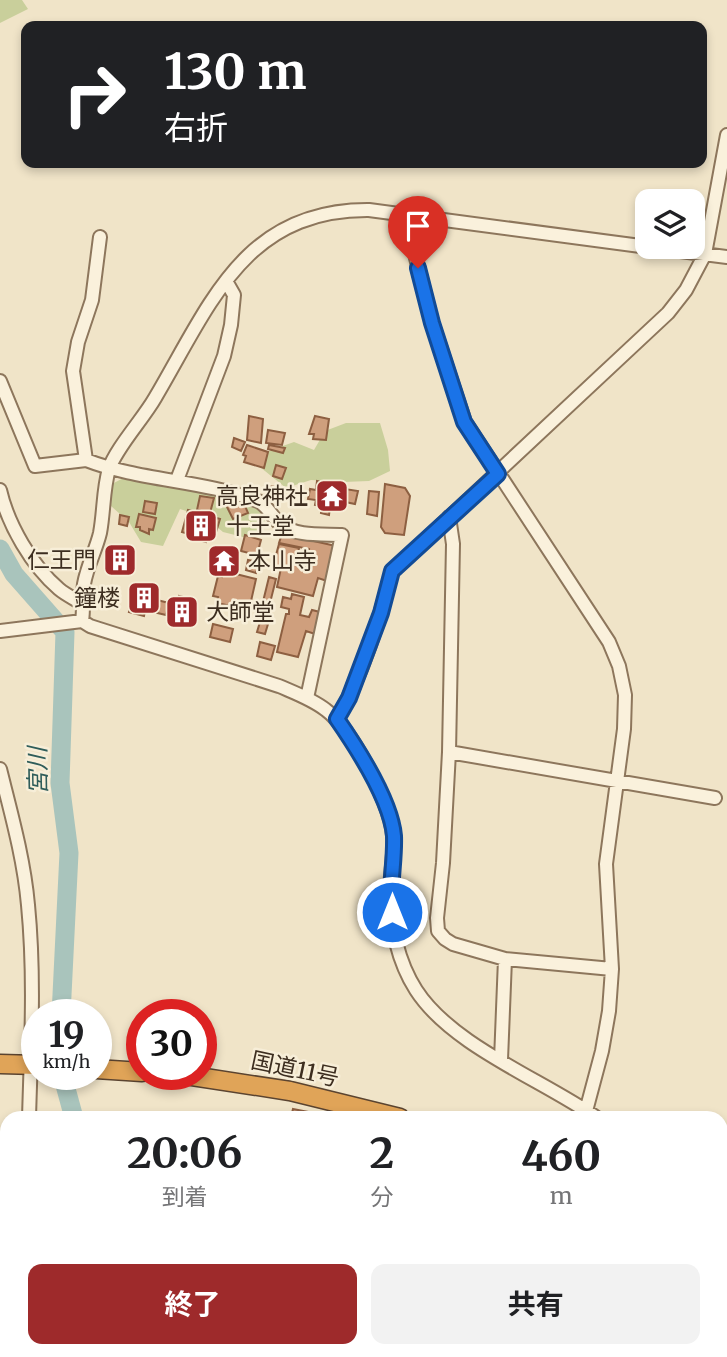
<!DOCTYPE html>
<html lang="ja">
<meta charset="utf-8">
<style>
:root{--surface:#fff;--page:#f2f2f2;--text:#202124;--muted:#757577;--accent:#9e2a2b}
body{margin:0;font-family:Merriweather,"Noto Sans JP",serif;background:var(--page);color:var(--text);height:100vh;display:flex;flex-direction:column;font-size:26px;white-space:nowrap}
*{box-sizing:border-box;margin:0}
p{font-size:23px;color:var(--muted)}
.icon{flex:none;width:38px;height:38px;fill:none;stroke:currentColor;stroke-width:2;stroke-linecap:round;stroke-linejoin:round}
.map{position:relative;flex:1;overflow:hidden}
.panel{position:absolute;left:0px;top:1111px;width:728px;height:247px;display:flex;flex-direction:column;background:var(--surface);border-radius:21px 21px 0 0;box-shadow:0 4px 10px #0003}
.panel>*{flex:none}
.hud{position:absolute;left:21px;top:21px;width:686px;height:147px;border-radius:14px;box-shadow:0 4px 10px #0003;background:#202124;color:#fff;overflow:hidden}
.controls{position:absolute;left:635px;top:189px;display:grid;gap:14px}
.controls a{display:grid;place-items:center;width:70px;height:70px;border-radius:14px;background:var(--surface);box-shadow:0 4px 10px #0003;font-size:35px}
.speed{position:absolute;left:21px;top:999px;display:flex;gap:14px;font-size:35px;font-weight:700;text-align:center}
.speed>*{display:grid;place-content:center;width:91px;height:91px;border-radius:50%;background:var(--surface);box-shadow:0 4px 10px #0003;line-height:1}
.speed small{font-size:18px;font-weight:400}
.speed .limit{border:10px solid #d22;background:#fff;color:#111}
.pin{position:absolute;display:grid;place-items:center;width:60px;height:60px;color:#fff;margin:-72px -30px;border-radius:50% 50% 50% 0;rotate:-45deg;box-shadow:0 0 7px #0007}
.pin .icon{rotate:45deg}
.me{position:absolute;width:77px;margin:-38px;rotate:0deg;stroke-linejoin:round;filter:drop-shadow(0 0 5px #0008)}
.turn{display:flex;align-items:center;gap:24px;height:147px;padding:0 28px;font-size:32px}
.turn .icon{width:91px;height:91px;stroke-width:2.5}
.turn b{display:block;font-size:49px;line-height:60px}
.eta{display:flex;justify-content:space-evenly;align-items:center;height:119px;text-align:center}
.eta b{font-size:42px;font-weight:700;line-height:49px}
.button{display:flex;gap:14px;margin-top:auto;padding:14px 28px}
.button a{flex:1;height:80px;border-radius:14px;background:var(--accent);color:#fff;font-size:28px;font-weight:700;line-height:80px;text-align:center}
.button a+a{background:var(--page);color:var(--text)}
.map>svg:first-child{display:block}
.green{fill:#c9cf9b}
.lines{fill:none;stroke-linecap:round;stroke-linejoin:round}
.river{stroke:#a9c4bc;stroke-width:19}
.building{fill:#cf9f7d;stroke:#8d5f41;stroke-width:2}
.minor-casing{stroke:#8d765c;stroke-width:16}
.highway-casing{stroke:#5b4430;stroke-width:21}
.minor{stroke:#faf1dc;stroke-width:12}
.highway{stroke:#e0a458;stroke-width:18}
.route-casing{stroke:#114b97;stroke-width:18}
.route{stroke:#1a73e8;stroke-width:12}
.labels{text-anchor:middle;stroke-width:5;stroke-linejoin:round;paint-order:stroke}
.poi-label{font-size:23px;fill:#3d2e20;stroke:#f7eed8;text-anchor:end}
.street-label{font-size:23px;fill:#3d2e20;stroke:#f7eed8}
.water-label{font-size:24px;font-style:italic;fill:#2f5d5a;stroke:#f7eed8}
</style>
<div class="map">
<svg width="727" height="1357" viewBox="0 0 727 1357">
<rect width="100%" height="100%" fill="#f0e4c8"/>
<!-- green -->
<path class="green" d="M0,0H22L28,9L0,23Z
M346,423H380L388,450L390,471L369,481L343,482L311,480L286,488L260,467L266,452L294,442L314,450L325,431Z
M129,475L258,504L267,518L251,539L223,532L205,517L180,509L163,546L141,542L129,522L111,506L112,484Z"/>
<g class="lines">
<!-- river -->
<path class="river" d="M0,549L14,574L65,632L60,783L69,853L61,1015
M62,1074L74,1118
M169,1351L174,1357"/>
</g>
<!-- building -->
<path class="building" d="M249,416L263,419L261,443L247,440Z
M315,416L329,419L326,440L313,439L314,434H309Z
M268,430L285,433L282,445L266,443Z
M234,438L245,442L241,451L232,447Z
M247,445L268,452L264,468L244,462L246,456L243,455Z
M269,445L285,448L283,453L268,449Z
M276,465L286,468L282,479L273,476Z
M317,481L327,483L326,491L341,494L345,489L358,491L355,504L331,499L329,515L321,513L322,506L315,505L316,500L308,499L310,489L316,490Z
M385,484L405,488L410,496L404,535L385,533L381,527Z
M266,486L275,487L274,498L265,497Z
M369,491L379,492L377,516L367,514Z
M200,496L214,498L210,513L197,510Z
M242,499L248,513L233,519L226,505Z
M145,501L157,503L155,514L143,512Z
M188,510L220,519L214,539L207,538L206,542L187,537L189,534L182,532Z
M139,514L156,518L153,530L149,529V534L140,530V527H136Z
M120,515L129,517L127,526L119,524Z
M282,534L336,546L327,581L318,578L313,596L277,587L281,568L273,566L279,544L299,548L297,559L307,561L309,549L279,543Z
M245,535L261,540L257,555L241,551Z
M117,552L126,555L123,568L113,565Z
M248,560L259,562L256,573L246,570Z
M224,571L256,579L249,610L217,603L218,597L213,596L218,576L222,577Z
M269,577L276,579L268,611L261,610Z
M140,592L151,594L149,604L138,602Z
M292,594L304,597L300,615L309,617L312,610L320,612L315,634L306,631L298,657L277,652L286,614H289V609L281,607L283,597L291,599Z
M179,596L191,599L190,602L196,603L190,625L168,620L173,598L179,600Z
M153,599L169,603L166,615L149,611Z
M132,602L146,606L144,616L129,612Z
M260,622L268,624L265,634L257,632Z
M213,624L233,629L230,642L210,637Z
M260,642L275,646L271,660L257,656Z
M293,1109L324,1115L323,1118H297L298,1114L292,1113Z
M671,1351H690L695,1357H676Z"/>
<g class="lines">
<defs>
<path id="minor" d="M405,214L432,322L465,422L609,642L619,666L625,695L624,729L606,864L612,969L609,1011L602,1051L586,1111
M100,237L92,300L78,342L73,371L86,460C140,481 202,480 258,501C267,505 272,517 280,524C296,537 322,534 342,535L307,698
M649,247L727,257
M0,381L35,466L86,460
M177,480L224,356L231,325L234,295L226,281
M0,490C8,525 32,566 59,589C66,595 75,599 83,604
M449,517L453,544L449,752L443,863L437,918L438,931L445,939L453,944L505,959L612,969
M82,621C84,609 82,596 84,584C87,566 96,550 100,533C104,512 103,489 109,469C116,448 143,419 155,398C210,305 244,209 369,210L648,247
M0,631L82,621L90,626L279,686C295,693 312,699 326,710C351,728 391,804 393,835C395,854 390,873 390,893C390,925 398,962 416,990C452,1046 543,1080 597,1118
M337,719C363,674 379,621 392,571L668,313L686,290L705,254L727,135
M449,752L715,798
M0,769C11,813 24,859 28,905C35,976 31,1047 29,1118
M501,1060L505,959
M0,1309L7,1277
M721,1329L727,1338
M203,1351L207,1357
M369,1351L370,1357"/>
<path id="highway" d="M0,1064L37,1065
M96,1069L142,1072
M179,1074L290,1091L400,1118
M721,1170L727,1172"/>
</defs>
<!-- minor casing -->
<use href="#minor" class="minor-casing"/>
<!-- highway casing -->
<use href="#highway" class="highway-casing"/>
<!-- minor -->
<use href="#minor" class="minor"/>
<!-- highway -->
<use href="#highway" class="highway"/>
</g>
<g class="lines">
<defs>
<path id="route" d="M392,912C389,886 395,861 394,836C391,800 357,748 337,719L349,698L381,613L392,571L498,474L464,422L432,323L418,268"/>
</defs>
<!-- route casing -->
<use href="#route" class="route-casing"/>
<!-- route -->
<use href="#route" class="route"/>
</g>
<!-- icons -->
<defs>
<symbol id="temple-square" viewBox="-11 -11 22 22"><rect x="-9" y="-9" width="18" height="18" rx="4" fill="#9e2a2b" stroke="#f7eed8"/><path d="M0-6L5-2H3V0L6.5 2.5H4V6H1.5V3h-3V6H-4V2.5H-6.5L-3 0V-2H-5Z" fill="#fff"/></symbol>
<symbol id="building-square" viewBox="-11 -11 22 22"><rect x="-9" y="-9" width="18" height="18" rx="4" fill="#9e2a2b" stroke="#f7eed8"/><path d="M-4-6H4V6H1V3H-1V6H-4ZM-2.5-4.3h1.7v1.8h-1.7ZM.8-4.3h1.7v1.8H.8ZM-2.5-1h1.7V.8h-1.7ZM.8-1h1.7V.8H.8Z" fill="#fff"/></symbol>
</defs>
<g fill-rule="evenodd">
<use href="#temple-square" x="313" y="477" width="38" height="38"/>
<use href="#building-square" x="182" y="507" width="38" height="38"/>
<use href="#building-square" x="101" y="541" width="38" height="38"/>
<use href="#temple-square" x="205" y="542" width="38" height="38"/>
<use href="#building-square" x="125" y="579" width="38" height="38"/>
<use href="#building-square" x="163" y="593" width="38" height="38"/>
</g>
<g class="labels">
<!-- poi labels -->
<g class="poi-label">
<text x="308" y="504">高良神社</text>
<text x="226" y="534" text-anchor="start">十王堂</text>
<text x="96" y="568">仁王門</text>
<text x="248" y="569" text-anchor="start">本山寺</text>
<text x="120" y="606">鐘楼</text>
<text x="206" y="620" text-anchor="start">大師堂</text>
</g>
<!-- street labels -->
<g class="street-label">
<text transform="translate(295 1069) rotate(12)" y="8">国道11号</text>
</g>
<!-- water labels -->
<g class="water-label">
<text transform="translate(38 771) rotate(-91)" y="8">宮川</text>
</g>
</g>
</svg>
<div class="controls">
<a><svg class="icon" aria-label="layers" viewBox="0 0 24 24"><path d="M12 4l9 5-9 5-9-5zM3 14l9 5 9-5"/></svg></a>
</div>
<div class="speed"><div>19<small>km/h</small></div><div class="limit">30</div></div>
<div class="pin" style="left:418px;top:268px;background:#d93025"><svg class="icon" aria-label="arrive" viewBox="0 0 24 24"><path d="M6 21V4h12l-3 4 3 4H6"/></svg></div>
<svg class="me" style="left:392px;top:912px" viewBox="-20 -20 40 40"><circle r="17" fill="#1a73e8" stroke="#fff" stroke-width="3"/><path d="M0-11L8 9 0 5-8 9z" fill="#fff"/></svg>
<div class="hud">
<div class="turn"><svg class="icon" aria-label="right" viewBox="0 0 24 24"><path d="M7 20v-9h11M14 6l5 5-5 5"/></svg><div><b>130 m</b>右折</div></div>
</div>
<section class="panel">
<div class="eta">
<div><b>20:06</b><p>到着</p></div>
<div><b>2</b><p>分</p></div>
<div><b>460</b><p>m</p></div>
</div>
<div class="button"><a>終了</a><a>共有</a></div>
</section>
</div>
